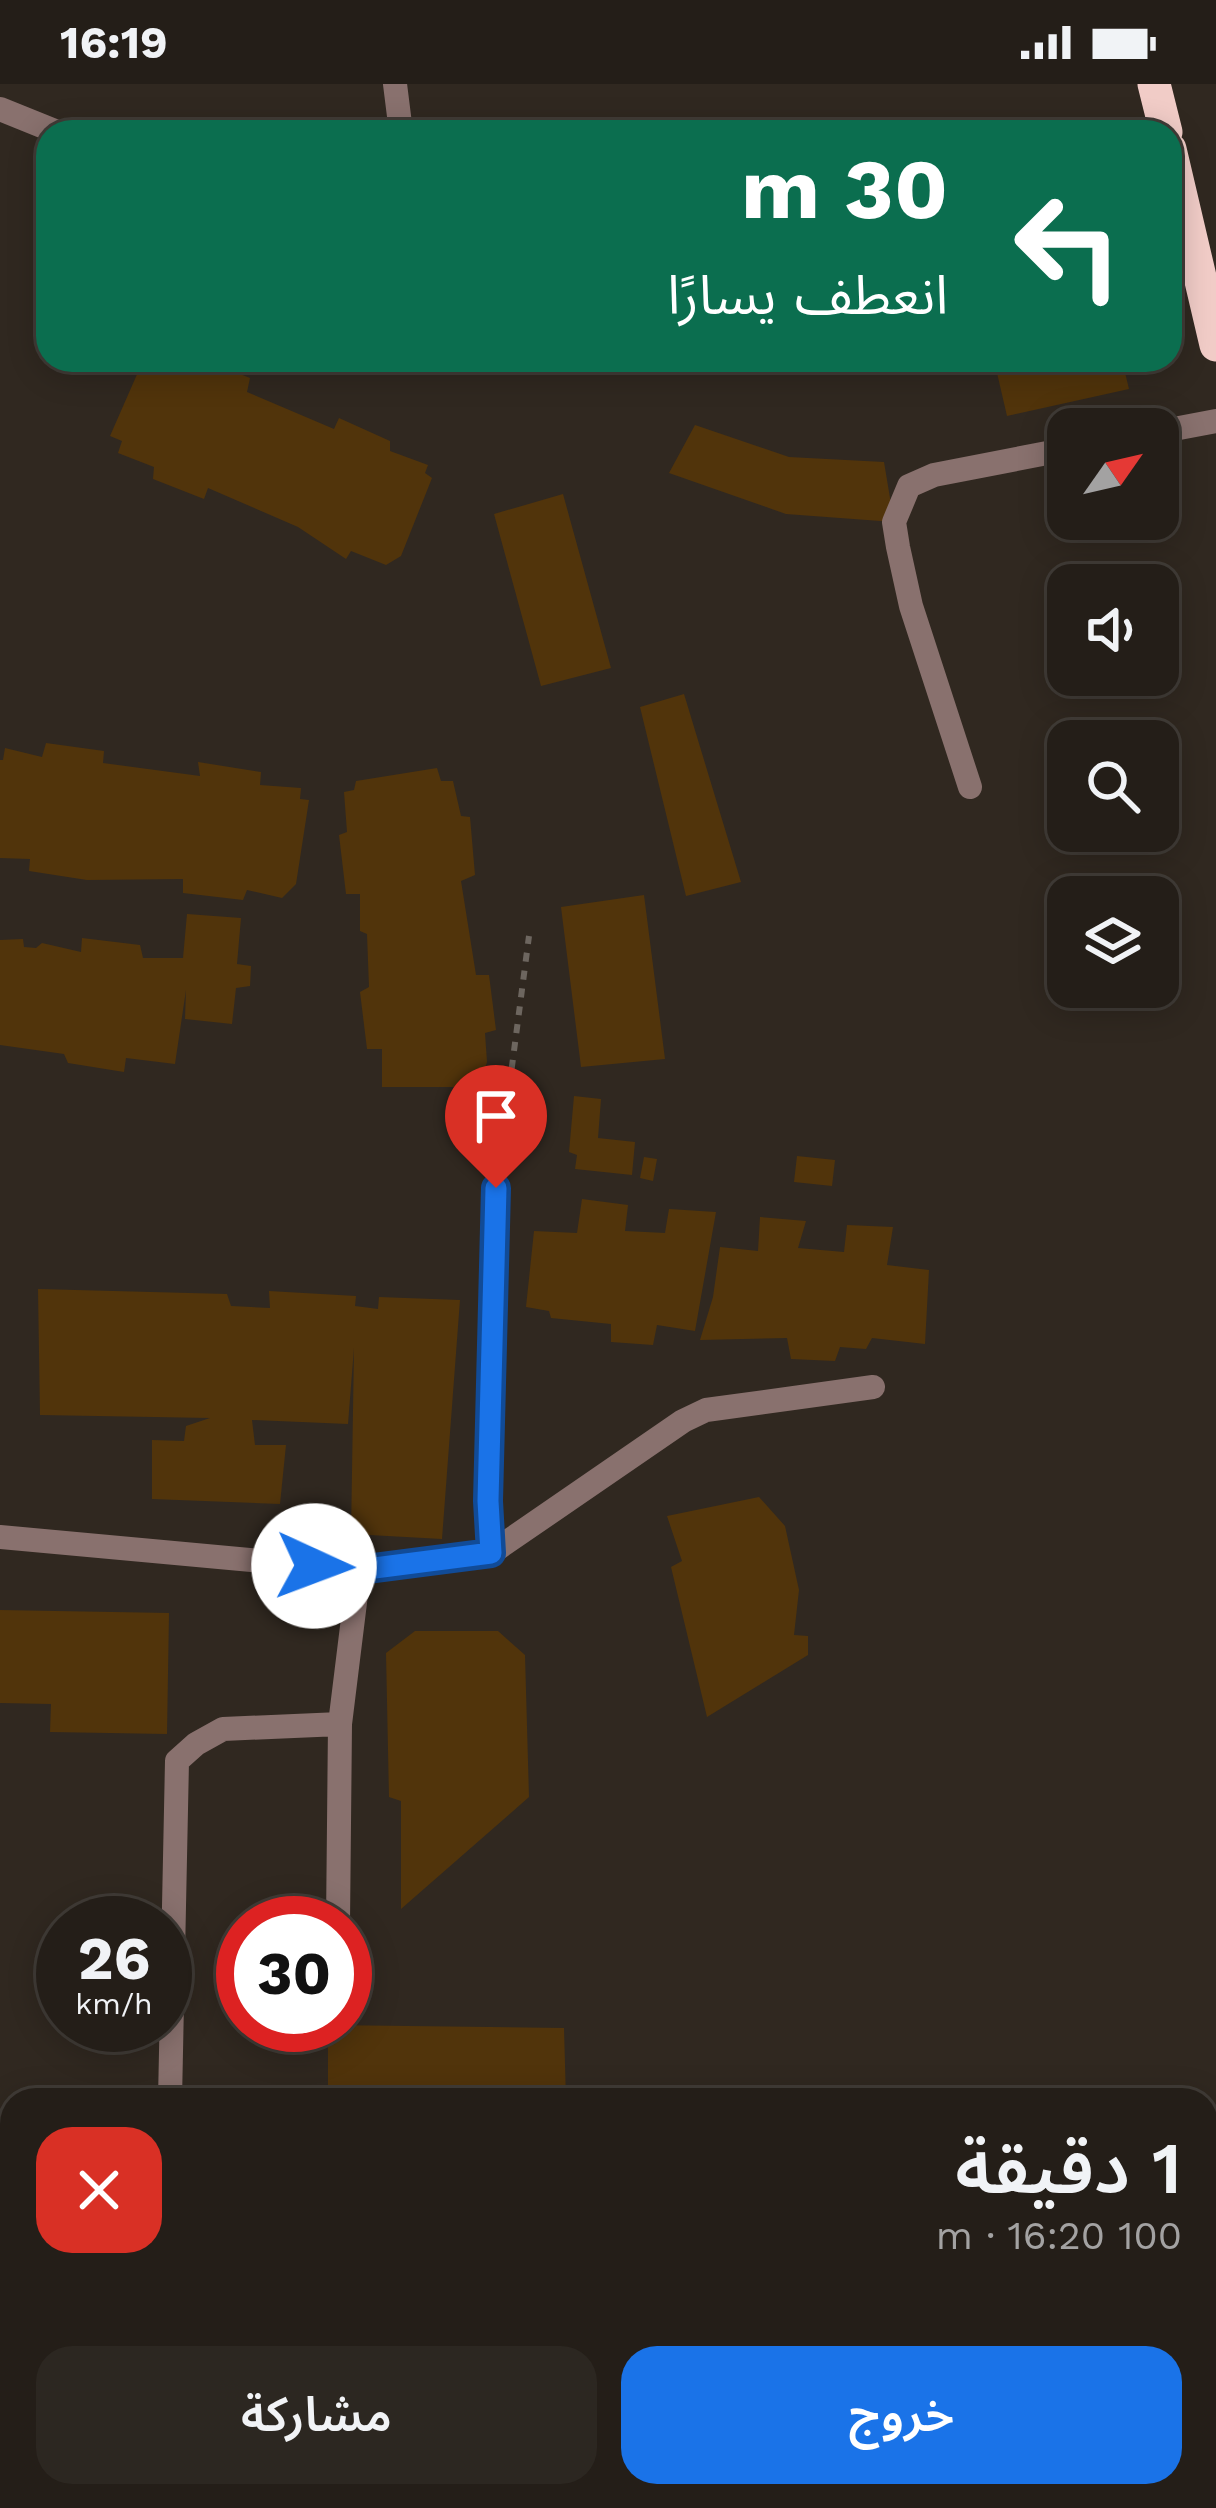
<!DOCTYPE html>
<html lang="ar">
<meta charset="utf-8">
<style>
:root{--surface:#241e18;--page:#2c2721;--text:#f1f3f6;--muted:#a3a2a2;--line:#413c37;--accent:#1a73e8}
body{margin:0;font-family:"Work Sans","Noto Sans Arabic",sans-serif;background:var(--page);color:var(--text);direction:rtl;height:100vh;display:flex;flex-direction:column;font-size:45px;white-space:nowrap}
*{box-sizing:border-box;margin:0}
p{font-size:39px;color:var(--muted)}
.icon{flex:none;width:66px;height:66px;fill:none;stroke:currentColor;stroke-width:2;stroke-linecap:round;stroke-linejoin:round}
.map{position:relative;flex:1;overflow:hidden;direction:ltr}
.panel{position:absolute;left:0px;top:2004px;width:1218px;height:420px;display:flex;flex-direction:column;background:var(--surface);border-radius:36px 36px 0 0;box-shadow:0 6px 30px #0003,0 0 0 3px var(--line);direction:rtl}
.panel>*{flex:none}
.hud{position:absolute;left:36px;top:36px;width:1146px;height:252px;border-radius:36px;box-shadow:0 6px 30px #0003,0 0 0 3px var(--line);direction:rtl;background:#0b6e4f;color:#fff;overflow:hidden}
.needle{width:78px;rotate:56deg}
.controls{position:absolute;left:1047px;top:324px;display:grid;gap:24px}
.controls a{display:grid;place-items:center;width:132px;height:132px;border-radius:24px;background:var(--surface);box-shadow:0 6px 30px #0003,0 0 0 3px var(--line);font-size:60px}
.speed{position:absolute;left:36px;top:1812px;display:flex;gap:24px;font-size:60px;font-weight:700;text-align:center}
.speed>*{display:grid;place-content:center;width:156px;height:156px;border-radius:50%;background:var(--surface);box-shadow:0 6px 30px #0003,0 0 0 3px var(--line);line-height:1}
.speed small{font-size:30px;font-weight:400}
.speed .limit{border:18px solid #d22;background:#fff;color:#111}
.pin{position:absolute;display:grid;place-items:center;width:102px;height:102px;color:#fff;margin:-123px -51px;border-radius:50% 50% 50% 0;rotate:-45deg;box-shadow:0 0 12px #0007}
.pin .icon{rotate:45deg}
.me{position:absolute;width:132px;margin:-66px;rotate:92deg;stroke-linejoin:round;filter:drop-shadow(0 0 9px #0008)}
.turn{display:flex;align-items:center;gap:42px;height:252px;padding:0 36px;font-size:54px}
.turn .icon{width:156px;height:156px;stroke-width:2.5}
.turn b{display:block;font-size:84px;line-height:102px}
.round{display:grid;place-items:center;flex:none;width:126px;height:126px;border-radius:36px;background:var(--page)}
.head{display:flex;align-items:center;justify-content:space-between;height:204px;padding:0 36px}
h1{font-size:72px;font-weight:600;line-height:90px}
.action{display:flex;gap:24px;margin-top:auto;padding:24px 36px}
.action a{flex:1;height:138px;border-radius:36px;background:var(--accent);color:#fff;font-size:48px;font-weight:600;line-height:138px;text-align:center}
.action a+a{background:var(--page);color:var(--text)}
.status{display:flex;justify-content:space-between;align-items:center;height:84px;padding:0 60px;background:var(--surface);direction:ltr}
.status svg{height:33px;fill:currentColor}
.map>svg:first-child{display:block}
.building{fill:#51340b}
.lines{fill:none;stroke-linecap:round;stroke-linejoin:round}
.path{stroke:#6d665f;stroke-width:6;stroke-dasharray:9 9;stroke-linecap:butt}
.service{stroke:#89716e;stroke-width:16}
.minor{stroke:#89716e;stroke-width:24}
.trunk{stroke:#f1ccc7;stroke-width:33}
.route-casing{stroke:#114b97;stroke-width:30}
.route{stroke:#1a73e8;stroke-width:21}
</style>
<div class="status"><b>16:19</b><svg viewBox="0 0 49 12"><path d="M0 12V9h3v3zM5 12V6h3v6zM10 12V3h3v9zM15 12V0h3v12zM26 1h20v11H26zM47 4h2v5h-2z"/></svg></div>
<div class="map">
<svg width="1216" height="2424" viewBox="0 0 1216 2424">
<rect width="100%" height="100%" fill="#302820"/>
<!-- building -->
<path class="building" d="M153,276H170L192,284L196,276H205L250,294L247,308L334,345L339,334L390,357V367L428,381L425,389L432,394L401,472L386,481L351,467L346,475L298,443L208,404L204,415L153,395L154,383L118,369L122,357L110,352L142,279Z
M994,276H1122L1129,305L1007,332Z
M695,341L789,373L884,378L894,438L786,430L669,389Z
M563,410L611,584L541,602L494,430Z
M684,610L741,798L686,812L640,623Z
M46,659L104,667L103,679L200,692L198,678L261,688L260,701L301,704L300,715L309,716L296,800L282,814L247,806L243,816L183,809V795L87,796L29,787L30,775L0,774V676H3L5,664L42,673Z
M437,684L441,697H453L461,732L470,733L475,791L461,797L476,891H489L496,946L485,949L487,978L479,1003H382V965H367L360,908L369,903L367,850L360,847V810H346L339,751L347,748L344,708L354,706L356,697Z
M644,811L665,975L581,983L561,823Z
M187,830L241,834L237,880L251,882L250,902L236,904L232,940L185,935L186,906L175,980L126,974L124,988L68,979L64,970L0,961V856L23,855L24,863L36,864L42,859L81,868L82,854L140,861L143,874H183Z
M574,1012L601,1015L598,1054L635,1058L632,1091L575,1085L577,1071L569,1068Z
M797,1072L835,1076L832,1102L794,1098Z
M644,1073L657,1075L653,1097L640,1094Z
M582,1115L628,1121L625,1147L665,1149L669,1125L716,1128L695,1247L657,1241L653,1261L611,1258V1240L551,1234L549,1227L526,1223L534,1147L577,1149Z
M760,1133L806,1137L798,1164L844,1168L847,1141L893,1143L887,1181L929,1186L925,1260L872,1254L866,1265L840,1263L835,1277L791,1275L787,1254L700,1256L713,1213L720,1163L758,1167Z
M38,1205L227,1210L231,1222L270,1224L269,1207L356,1212L355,1222L378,1225L379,1213L460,1216L442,1455L351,1450L354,1264L348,1340L252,1336L255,1361H286L280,1420L152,1415V1356L184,1357L186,1342L210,1334L40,1331Z
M759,1413L785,1442L799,1506L794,1551L808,1552V1571L707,1633L671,1483L682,1477L667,1432Z
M0,1526L169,1529L167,1650L50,1648L51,1620L0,1619Z
M415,1547H498L525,1571L529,1713L401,1825V1717L389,1713L386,1569Z
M328,1941L564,1944L566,2016H328Z"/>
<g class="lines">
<!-- path -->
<path class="path" d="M500,1074L529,852
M837,2412V2424"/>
<!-- service -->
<path class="service" d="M0,2300L12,2299
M246,2412L247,2424"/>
<!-- minor -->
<path class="minor" d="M395,0L401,48
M0,25L57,48
M1158,348L1216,337
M970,703L911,522L898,463L894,438L909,402L934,391L1068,365
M0,1453L359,1486L491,1469L683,1337L706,1326L873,1303
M491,1469L488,1416L496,1104
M338,1839L340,1640L359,1486
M170,2016L177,1677L196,1660L223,1645L340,1640
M997,2412L998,2424"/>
<!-- trunk -->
<path class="trunk" d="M1154,0L1166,48
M1170,65L1216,261
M0,2123H12
M1206,2144L1216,2145
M0,2182L12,2181
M1206,2205L1216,2206"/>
</g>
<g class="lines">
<defs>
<path id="route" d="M314,1482L359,1486L491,1469L488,1417L496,1104"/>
</defs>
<!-- route casing -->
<use href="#route" class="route-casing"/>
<!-- route -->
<use href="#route" class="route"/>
</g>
</svg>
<div class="controls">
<a><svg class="needle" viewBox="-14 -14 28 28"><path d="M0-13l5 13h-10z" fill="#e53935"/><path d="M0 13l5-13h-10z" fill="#a3a2a2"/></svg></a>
<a><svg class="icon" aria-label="sound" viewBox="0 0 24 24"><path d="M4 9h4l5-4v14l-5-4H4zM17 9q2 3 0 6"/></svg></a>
<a><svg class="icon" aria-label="search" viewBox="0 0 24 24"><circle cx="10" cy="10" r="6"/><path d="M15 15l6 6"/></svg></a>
<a><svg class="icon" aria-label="layers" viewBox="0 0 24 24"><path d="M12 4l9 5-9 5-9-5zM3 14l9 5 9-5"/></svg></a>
</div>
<div class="speed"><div>26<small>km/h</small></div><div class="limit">30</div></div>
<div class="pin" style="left:496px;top:1104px;background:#d93025"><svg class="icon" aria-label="arrive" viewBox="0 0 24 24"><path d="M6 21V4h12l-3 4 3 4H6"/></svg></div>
<svg class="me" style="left:314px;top:1482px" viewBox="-20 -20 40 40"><circle r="19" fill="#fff"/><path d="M0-13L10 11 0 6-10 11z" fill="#1a73e8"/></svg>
<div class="hud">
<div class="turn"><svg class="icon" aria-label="left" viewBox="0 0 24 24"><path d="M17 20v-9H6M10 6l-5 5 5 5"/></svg><div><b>30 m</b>انعطف يسارًا</div></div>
</div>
<section class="panel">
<div class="head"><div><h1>1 دقيقة</h1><p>100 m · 16:20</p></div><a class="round" style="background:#d93025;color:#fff"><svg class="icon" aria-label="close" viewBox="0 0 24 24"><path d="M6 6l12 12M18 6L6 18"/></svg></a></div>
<div class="action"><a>خروج</a><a>مشاركة</a></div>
</section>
</div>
